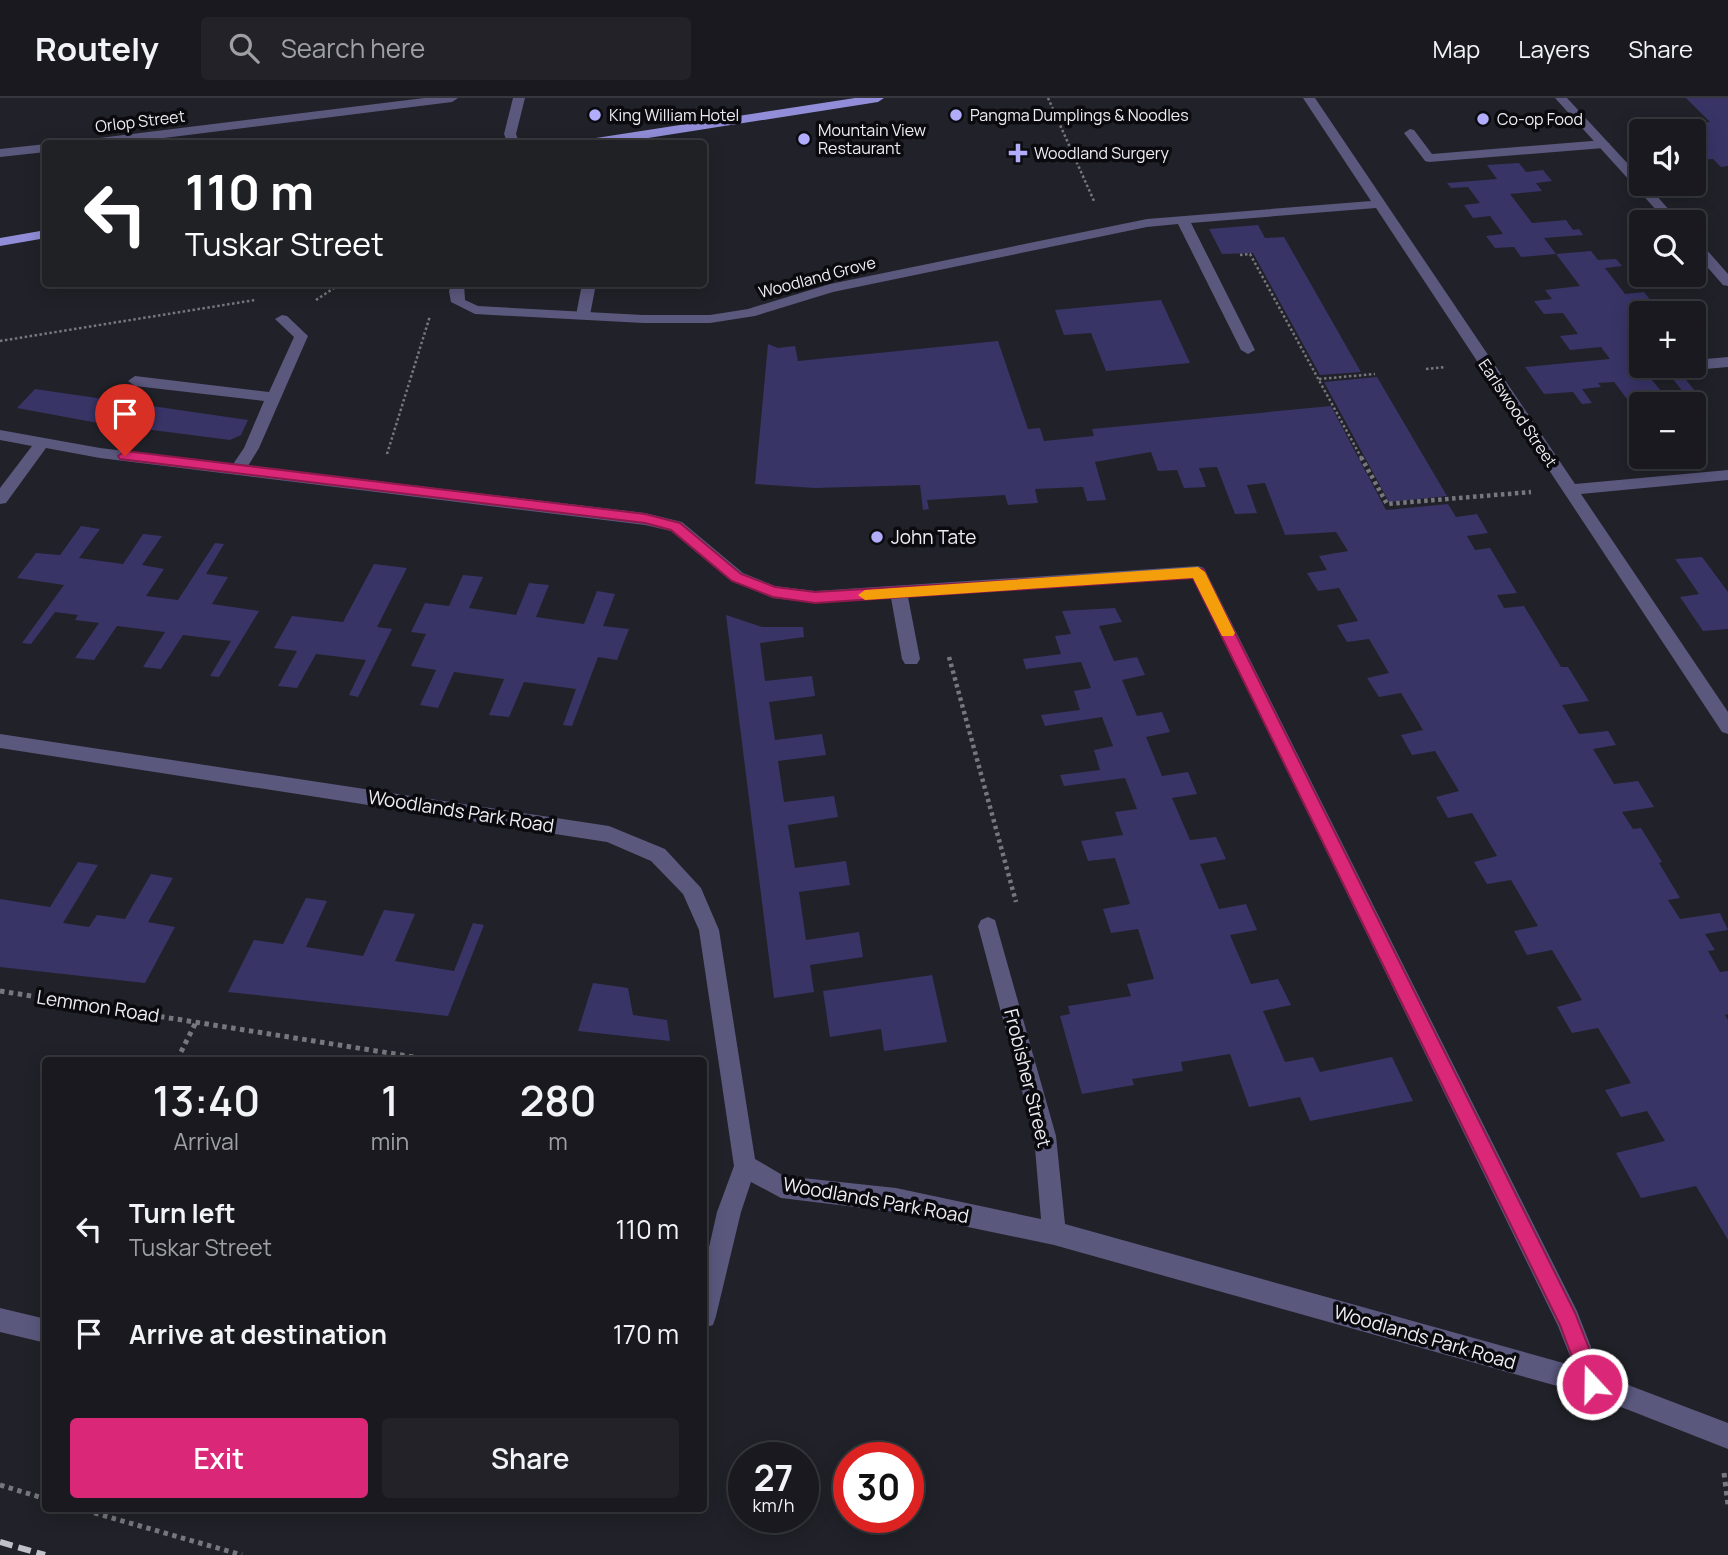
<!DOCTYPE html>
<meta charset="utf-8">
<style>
:root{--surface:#19191f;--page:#222228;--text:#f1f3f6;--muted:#9fa0a4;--line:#37383d;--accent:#db2777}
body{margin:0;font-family:Manrope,sans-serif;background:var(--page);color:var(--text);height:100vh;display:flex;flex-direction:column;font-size:26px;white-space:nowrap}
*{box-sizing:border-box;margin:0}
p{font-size:23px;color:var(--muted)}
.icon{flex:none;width:38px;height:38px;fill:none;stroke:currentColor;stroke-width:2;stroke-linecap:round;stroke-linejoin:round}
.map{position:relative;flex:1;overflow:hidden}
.side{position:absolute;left:42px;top:959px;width:665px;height:455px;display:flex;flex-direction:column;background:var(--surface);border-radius:7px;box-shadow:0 4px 18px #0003,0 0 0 2px var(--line)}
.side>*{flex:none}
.banner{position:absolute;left:42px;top:42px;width:665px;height:147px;border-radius:7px;box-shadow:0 4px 18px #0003,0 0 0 2px var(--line);background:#202124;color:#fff;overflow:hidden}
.fabs{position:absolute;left:1629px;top:21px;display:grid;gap:14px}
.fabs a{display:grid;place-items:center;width:77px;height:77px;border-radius:7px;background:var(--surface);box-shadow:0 4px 18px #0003,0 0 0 2px var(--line);font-size:35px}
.speed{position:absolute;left:728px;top:1344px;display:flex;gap:14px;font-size:35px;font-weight:700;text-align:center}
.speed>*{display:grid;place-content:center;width:91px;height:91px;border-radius:50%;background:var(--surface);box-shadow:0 4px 18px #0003,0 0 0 2px var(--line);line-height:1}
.speed small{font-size:18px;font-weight:400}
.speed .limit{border:10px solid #d22;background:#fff;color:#111}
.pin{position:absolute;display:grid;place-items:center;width:60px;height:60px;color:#fff;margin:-72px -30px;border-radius:50% 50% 50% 0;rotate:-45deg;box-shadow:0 0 7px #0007}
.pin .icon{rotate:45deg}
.me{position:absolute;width:77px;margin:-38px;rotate:339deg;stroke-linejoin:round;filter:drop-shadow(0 0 5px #0008)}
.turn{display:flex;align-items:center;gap:24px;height:147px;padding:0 28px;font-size:32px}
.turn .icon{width:91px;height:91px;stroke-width:2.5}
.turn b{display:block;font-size:49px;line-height:60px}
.eta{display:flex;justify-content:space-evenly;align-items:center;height:119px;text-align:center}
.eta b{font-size:42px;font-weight:600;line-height:49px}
.cta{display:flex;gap:14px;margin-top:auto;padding:14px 28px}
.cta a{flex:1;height:80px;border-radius:7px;background:var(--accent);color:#fff;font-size:28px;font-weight:600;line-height:80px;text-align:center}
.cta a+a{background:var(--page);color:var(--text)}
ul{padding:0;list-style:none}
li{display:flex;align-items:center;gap:21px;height:105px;padding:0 28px}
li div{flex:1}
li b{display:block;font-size:26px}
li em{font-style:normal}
header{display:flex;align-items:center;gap:42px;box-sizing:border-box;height:98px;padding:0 35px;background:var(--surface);border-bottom:2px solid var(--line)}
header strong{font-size:33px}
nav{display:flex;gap:38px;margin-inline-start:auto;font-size:24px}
.search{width:490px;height:63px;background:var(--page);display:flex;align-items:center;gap:18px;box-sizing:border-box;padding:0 24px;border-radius:7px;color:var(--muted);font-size:26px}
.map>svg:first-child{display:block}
.green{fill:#383466}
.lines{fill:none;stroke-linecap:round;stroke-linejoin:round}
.path-far2{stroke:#77777e;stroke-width:2.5;stroke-dasharray:2.5 2.5;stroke-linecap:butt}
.path-far1{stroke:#77777e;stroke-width:4.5;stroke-dasharray:3.5 3.5;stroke-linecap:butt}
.path{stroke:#77777e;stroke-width:5;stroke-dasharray:4.5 4.5;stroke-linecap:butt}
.service{fill:#5a587d;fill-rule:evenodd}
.minor{fill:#5a587d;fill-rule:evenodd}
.primary{fill:#918dd8;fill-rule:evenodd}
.rail{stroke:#c0c0c7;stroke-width:6;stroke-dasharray:13 6;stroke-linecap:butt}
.route{fill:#db2777;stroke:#8e194d;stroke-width:2}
.slow{fill:#f59e0b}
.poi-dot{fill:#b1adfa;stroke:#0b0b0f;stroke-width:2.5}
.labels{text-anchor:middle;stroke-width:7;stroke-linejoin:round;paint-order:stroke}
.far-poi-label{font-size:16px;fill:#ededf3;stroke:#0b0b0f;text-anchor:start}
.far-street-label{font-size:16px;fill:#ededf3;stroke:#0b0b0f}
.poi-label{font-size:19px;fill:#ededf3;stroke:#0b0b0f;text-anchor:start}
.street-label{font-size:19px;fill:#ededf3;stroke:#0b0b0f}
</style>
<header>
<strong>Routely</strong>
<div class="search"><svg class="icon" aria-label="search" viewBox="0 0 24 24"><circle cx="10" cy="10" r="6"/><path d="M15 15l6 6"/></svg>Search here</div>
<nav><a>Map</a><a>Layers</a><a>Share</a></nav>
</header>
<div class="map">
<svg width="1728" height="1457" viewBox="0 0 1728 1457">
<rect width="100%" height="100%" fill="#212129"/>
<!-- green -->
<path class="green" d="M1686,0H1728V68L1721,69L1713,61L1696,62L1694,60V51L1702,50L1694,41V33H1686L1679,27L1710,24Z
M1519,65L1526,74L1543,72L1552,83L1536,85L1542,93L1510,96L1532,125L1566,122L1573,132L1579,131L1583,137L1544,140L1556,156L1591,153L1598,162L1616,161L1622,168L1605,170L1625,196L1644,194L1655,208L1638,210L1642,215V268H1675L1707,308L1695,309L1672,280L1652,282L1665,298L1650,299L1655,306H1642L1641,314H1637L1614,284L1598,285L1601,289L1582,291L1592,305L1582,306L1573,294L1544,296L1525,269L1610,261L1601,249L1570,252L1560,238L1578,236L1563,215L1544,216L1534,203L1552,201L1545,192L1580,188L1556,156L1521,159L1514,149L1495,150L1486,138L1503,136L1490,118L1473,120L1464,107L1480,105L1468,89L1451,90L1447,85L1497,81L1487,67Z
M1258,127L1265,140L1284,139L1361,274L1320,277L1253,155L1222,156L1209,131Z
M1161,202L1190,265L1106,273L1091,235L1064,237L1055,212Z
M998,243L1028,331L1040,330L1044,343L1094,338L1092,331L1331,308L1386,412L1448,406L1456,419L1477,416L1488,435L1467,438L1475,452L1490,450L1517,495L1497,497L1504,510L1524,508L1561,569H1568L1589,603L1562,607L1579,636L1608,633L1616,647L1593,651L1614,686L1638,683L1654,709L1622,714L1633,731L1641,730L1662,764L1659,765L1680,800L1668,802L1680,821L1720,815L1728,832L1705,836L1715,852L1708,853L1720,874L1728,873V916L1725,917L1728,922V1142L1696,1088L1641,1100L1616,1055L1665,1043L1647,1013L1621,1019L1605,992L1631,985L1598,930L1572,935L1557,909L1582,902L1552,852L1527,857L1514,833L1538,828L1511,782L1487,786L1474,764L1497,758L1472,715L1448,720L1436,699L1459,693L1435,653L1412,657L1401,637L1423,632L1401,595L1379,599L1367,580L1389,575L1369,541L1347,544L1337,527L1358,523L1339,490L1318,493L1307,475L1327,472L1319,458L1348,453L1336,434L1285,437L1265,385L1247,387L1257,415L1235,416L1217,369L1199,370L1206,389L1184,390L1177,372L1158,373L1151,354L1095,364L1106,402L1087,403L1083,389L1035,391L1038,405L1008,407L1005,397L927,402L929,411L923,412L920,387L815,390L755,386L768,246L778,250L795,248L798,263Z
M1377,279L1447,398L1389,404L1324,284Z
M35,291L248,322L241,337L230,342L98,325L17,310Z
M81,428L100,431L79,460L123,466L143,436L162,438L142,467L164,471L146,498L178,502L215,445L224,446L206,476L228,479L212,506L259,513L219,579L210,578L231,543L183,537L161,571L143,569L165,534L117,528L94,562L75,560L99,525L75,522L78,517L55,514L31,546L22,545L64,487L17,480L36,455L60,457Z
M1702,459L1728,494V531L1703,533L1680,499L1699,496L1675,461Z
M374,466L407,470L377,529L392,531L358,599L349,597L366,562L316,556L297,590L278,588L297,553L274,550L292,518L343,524Z
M463,477L483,479L469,510L516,517L529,485L549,487L536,519L584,526L597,493L615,496L603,528L629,531L617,562L598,559L572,628L563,627L576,591L524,584L509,619L489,617L504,581L454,574L438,610L420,607L436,572L411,568L426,536L411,534L425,505L449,508Z
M1115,510L1122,524L1099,528L1114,563L1137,559L1145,577L1122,582L1137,618L1162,614L1170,634L1146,639L1162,678L1188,674L1197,696L1172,700L1190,742L1216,739L1226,761L1200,766L1219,811L1246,806L1257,832L1230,837L1251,886L1278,881L1291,907L1263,913L1285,964L1313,959L1320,974L1392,959L1413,1003L1310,1023L1300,999L1249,1009L1230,956L1181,964L1183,973L1132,981L1134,987L1082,996L1060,918L1070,916L1068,908L1131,898L1127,886L1154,881L1138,831L1111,835L1103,811L1130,806L1115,760L1088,763L1081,743L1123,737L1115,714L1137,711L1125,680L1064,688L1060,677L1100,672L1094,652L1113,648L1102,619L1045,628L1041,617L1080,612L1074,593L1091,590L1081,564L1026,571L1023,561L1061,556L1055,538L1071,536L1062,513Z
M726,517L762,529H803L804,539L760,545L765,583L812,578L815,598L769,604L775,642L822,636L826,657L778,663L784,704L834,698L838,719L788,727L795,770L846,763L850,787L799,794L806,842L859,834L863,859L810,867L814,894L774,900Z
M78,764L98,767L63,825L89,829L97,817L125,821L151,776L173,780L148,824L175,829L145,885L0,869V801L50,809Z
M306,800L327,803L306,849L363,858L384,812L415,816L395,863L454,873L473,825L484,827L448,918L228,894L254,842L283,846Z
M932,877L947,944L884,953L881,931L830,939L823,893Z
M593,885L628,890L633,917L667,922L670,943L578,933Z"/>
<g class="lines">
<!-- path-far2 -->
<path class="path-far2" d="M1048,0L1094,103
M1240,157L1250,156L1362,361
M316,202L340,186
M0,243L255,202
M1426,271L1446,269
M1319,281L1375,276
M387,356L430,218"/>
<!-- path-far1 -->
<path class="path-far1" d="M1361,359L1387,406L1531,394
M949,559L1016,804"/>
<!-- path -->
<path class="path" d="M0,893L433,962
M177,962L196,924
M1724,1375L1728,1407
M0,1387L46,1401
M77,1410L242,1457"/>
<!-- service -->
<path class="service" d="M1410,31L1414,32L1432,56L1604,42L1610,46L1604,50L1429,64L1425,63L1404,35Z
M582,186H596L590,217L583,221L576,217Z
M282,217L287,218L308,238L259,350L243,376L237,377L229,372L244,350L264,303L135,288L128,283L135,278L269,294L294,239L275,221Z
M1728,259V269L1694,272L1687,268H1694V262Z
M0,1210L46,1221V1245L0,1234Z"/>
<!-- minor -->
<path class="minor" d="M424,0H458L452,4L116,46H77L83,42Z
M513,0H525L516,36L520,46H508L504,36Z
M1303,0H1315L1575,386L1728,372V382L1581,396L1728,614V636L1722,634L1376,110L1191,125L1255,252L1248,256L1241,252L1178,126L1147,129L833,194L755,218L710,225H643L475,216L451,204L449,193L452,186H464L465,202L478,208L643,217H710L748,211L830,186L1147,121L1371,103Z
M1555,0H1567L1642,81V86H1646L1680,124H1667Z
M46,46V54L0,59V51Z
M1694,142L1699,143L1728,176V188L1723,187L1694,154Z
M0,332L100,350L645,415L682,424L743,475L775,488L815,493L1198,468L1204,470L1577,1213L1602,1277L1728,1325V1351L1593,1298L1054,1147L896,1114L781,1100L751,1084L741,1114L716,1218L713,1227L704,1230V1171L717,1114L734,1068L699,832L683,796L651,763L607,744L0,650V636L609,728L665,751L701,790L719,832L755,1061L784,1078L896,1090L1041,1121L1034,1038L978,828L981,822L988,819L995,822L1056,1038L1065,1126L1574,1268L1558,1228L1193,480L908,499L920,561L917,566H905L902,561L891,500L815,505L773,500L731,483L671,433L645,427L100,360L46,350L6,405L0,406V390L32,348L0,342Z"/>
<!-- primary -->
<path class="primary" d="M855,0H884L878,4L610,46H577L583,42Z
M46,132V140L0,148V140Z"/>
<!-- rail -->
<path class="rail" d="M0,1444L45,1457"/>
</g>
<!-- route -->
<path class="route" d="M125,353L645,416L680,425L741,476L775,489L815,494L1203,471L1575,1215L1603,1286L1600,1293L1592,1296L1585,1293L1560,1227L1193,480L815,505L773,499L732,483L671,432L645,425L120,361L118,358Z"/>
<!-- slow -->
<path class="slow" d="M1198,469L1205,474L1235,535L1233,538H1222L1193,480L865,502L858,497L865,492Z"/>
<!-- markers -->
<g class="poi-dot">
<circle cx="595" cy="17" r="7"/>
<circle cx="956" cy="17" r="7"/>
<circle cx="1483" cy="21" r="7"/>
<circle cx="804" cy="41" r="7"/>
<path d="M1014.5 44.5h7v7h7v7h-7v7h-7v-7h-7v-7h7z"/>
<circle cx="877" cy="439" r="7"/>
</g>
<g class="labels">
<!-- far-poi labels -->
<g class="far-poi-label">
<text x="609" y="23">King William Hotel</text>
<text x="970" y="23">Pangma Dumplings &amp; Noodles</text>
<text x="1497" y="27">Co-op Food</text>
<text x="818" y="38">Mountain View<tspan x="818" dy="18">Restaurant</tspan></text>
<text x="1034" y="61">Woodland Surgery</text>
</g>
<!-- far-street labels -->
<g class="far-street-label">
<text transform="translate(140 23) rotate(-7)" y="6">Orlop Street</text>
<text transform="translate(817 179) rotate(-15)" y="6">Woodland Grove</text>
<text transform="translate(1518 315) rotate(56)" y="6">Earlswood Street</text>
</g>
<!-- poi labels -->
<g class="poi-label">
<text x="891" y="446">John Tate</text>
</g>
<!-- street labels -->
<g class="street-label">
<text transform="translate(461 713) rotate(9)" y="7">Woodlands Park Road</text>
<text transform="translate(98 908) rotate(9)" y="7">Lemmon Road</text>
<text transform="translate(1028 980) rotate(76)" y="7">Frobisher Street</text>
<text transform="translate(876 1102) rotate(10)" y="7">Woodlands Park Road</text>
<text transform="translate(1425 1239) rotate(16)" y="7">Woodlands Park Road</text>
</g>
</g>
</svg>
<div class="fabs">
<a><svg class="icon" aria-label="sound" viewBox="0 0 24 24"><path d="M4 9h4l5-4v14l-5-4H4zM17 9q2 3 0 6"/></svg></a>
<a><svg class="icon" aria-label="search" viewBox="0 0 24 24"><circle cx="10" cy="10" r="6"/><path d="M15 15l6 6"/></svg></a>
<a>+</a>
<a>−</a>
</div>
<div class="speed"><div>27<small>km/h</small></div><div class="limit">30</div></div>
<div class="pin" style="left:125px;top:358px;background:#d93025"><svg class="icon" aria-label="arrive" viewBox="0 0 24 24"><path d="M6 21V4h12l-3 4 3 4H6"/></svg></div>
<svg class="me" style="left:1592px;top:1286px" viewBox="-20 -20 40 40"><circle r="17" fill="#db2777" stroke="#fff" stroke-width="3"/><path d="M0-11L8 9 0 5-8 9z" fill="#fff"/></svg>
<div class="banner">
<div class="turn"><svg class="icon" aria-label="left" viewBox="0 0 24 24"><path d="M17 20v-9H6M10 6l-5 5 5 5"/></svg><div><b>110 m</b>Tuskar Street</div></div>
</div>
<section class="side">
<div class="eta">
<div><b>13:40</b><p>Arrival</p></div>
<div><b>1</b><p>min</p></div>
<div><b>280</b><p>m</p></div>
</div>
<ul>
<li><svg class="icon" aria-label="left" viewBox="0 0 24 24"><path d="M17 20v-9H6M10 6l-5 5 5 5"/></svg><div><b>Turn left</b><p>Tuskar Street</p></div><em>110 m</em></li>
<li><svg class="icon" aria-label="arrive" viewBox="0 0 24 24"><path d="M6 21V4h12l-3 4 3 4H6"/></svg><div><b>Arrive at destination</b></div><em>170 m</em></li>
</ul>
<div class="cta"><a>Exit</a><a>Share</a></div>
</section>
</div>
